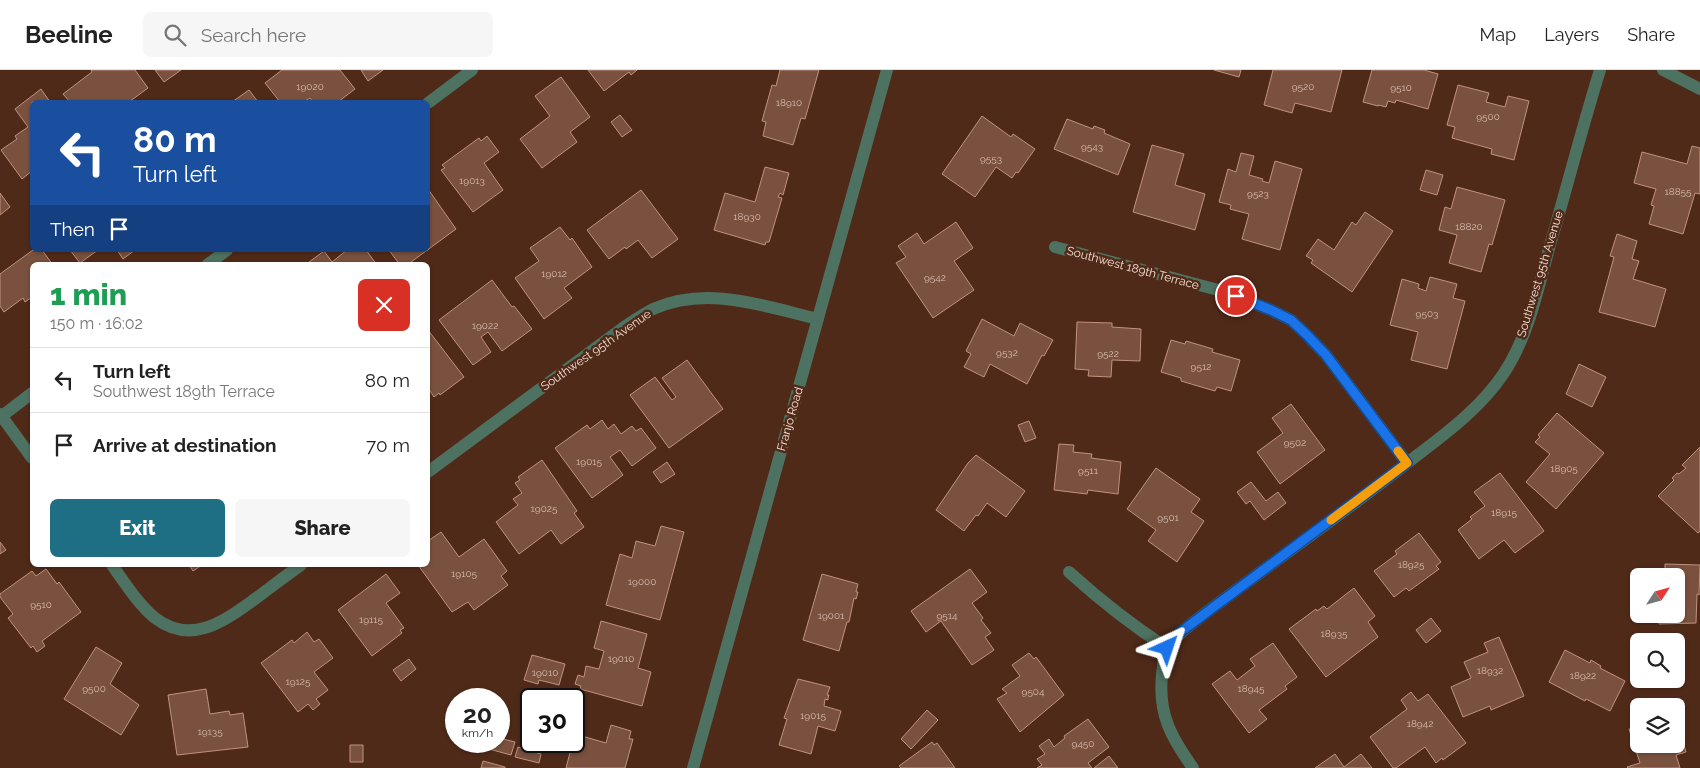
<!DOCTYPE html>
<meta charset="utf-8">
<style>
:root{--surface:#fff;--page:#f6f6f6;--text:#222;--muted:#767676;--line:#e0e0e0;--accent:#1e6e84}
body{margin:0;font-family:Raleway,sans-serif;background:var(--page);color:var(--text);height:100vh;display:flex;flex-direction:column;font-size:19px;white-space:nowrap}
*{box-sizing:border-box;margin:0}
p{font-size:16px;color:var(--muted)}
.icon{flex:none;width:28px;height:28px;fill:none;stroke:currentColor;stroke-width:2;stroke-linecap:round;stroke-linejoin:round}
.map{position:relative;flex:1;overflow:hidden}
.side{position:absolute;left:30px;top:192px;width:400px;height:305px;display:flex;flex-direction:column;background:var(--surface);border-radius:8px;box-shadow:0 1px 4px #0004}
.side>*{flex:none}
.banner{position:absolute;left:30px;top:30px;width:400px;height:152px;border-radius:8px;box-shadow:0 1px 4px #0004;background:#1a4fa0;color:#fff;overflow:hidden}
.needle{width:32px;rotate:54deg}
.controls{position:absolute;left:1630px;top:498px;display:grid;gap:10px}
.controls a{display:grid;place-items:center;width:55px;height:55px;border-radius:8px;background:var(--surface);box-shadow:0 1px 4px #0004;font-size:25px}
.speed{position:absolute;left:445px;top:618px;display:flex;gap:10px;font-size:25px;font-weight:700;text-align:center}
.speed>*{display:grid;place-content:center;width:65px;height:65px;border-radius:50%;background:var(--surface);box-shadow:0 1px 4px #0004;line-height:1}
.speed small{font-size:12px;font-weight:400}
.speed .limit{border:2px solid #111;border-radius:8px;background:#fff;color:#111}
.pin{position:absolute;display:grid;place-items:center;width:42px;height:42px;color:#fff;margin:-21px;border:2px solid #fff;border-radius:50%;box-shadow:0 1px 5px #0007}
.me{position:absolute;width:55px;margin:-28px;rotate:42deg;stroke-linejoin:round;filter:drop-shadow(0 0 4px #0008)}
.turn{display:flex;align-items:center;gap:18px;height:105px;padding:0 20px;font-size:22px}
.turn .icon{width:65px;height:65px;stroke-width:2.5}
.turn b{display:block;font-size:35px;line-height:42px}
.then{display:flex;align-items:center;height:48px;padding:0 20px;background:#0003;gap:10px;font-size:19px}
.round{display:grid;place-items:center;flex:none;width:52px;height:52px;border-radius:8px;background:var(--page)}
.summary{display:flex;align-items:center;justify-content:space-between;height:85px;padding:0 20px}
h1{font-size:30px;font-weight:800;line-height:38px;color:#1e9e55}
.button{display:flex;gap:10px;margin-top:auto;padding:10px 20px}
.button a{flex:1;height:58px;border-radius:8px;background:var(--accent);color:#fff;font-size:20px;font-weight:800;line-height:58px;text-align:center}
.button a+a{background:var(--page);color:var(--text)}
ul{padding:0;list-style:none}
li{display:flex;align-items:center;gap:15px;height:65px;padding:0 20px;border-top:1px solid var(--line)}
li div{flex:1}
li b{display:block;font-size:19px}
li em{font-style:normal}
header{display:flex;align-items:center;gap:30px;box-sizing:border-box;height:70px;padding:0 25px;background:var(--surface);border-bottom:1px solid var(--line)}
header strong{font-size:24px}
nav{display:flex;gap:28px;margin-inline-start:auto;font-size:18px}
.search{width:350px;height:45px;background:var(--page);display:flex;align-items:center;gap:12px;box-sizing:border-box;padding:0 18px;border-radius:8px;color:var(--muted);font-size:19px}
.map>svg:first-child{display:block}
.building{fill:#7a513e;stroke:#c1927e}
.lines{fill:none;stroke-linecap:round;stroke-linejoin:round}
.minor{stroke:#4e7261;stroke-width:12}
.route-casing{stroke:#114b97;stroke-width:12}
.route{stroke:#1a73e8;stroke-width:9}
.slow{stroke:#f59e0b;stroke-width:9}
.labels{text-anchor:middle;stroke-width:5;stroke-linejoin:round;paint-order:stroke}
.number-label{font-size:10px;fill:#d8bbae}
.street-label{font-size:12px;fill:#f7ded3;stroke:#502a19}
</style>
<header>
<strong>Beeline</strong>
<div class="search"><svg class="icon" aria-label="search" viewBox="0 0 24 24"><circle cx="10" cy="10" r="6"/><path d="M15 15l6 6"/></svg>Search here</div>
<nav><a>Map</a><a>Layers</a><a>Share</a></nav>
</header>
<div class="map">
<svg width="1700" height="698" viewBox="0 0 1700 698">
<rect width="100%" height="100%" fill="#502a19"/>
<!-- building -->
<path class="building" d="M91,0H135L148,18L129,32H70L63,24L92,2Z
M155,0H181L164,12Z
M282,0H340L355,19L338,32H313L310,28L303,32H280L265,13Z
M361,0H383L368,11Z
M588,0H637L631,5L629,2L604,21Z
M780,0H819L805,49L801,48L793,75L763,66L766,52L762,51L772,15L776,16Z
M1214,0H1241L1239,7Z
M1273,0H1342L1331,42L1295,33L1292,43L1264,35Z
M1372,0H1424L1438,4L1428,39L1396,30L1395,33L1388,31L1386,37L1378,35V36L1363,32Z
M561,7L590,47L570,62L577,72L542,98L520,69L550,46L535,26Z
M1458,15L1489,23L1486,32L1505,37L1508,26L1529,31L1514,90L1491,84L1492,79L1452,68L1455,57L1447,55Z
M41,19L50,32H32V101L22,109L1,80L17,69L15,66L28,57L15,39Z
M249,20L258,32H232Z
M620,45L632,60L622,67L611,52Z
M982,46L1011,67L1013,64L1035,79L1018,103L1016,102L1012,108L996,97L975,127L942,104Z
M1067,49L1093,59L1094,56L1105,60L1104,63L1130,74L1118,105L1054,79Z
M487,66L499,82L484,93L503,120L473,142L441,100L445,98L442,95L479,68L481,71Z
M1152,75L1184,84L1175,115L1205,124L1195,160L1133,142Z
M1692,76L1700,78V124L1695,123L1683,164L1649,154L1654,136L1651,135L1656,119L1634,113L1642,82L1687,94Z
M1241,83L1254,86L1249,105L1263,109L1262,111L1269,113L1275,91L1302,99L1280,180L1242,169L1249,144L1230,139L1231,135L1219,132L1228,99L1236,102Z
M765,97L789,103L783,125L780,123L778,127L782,128L769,172H766L765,175L714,160L725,123L755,132Z
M1426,100L1443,105L1437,125L1420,120Z
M1457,117L1505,130L1492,175L1489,174L1481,202L1449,193L1457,165L1439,160L1445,137L1451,139Z
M428,119L456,159L407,195H400L389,180H428Z
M641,120L678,169L652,188L638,170L626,179L625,177L609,189L587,160Z
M0,123L10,137L0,145Z
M1365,142L1393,161L1352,222L1311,193L1313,190L1306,186L1318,169L1334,180L1352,152L1356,155Z
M956,152L973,178L954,191L974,220L933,248L896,193L906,187L898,176L917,163L924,174Z
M560,157L570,170L572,168L592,197L564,218L572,228L544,249L515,208L539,191L530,178Z
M1617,164L1637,171L1632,189L1639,191L1633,209L1666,219L1655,257L1599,242L1614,187L1610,186Z
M33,180H42L53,195H32V227L25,232L23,228L4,242L0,236V204Z
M70,180H98L80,193Z
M117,180H135L123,189Z
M347,180H366L377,195H305L324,181L332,192Z
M1430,207L1457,214L1453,228L1465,231L1447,299L1411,290L1418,262L1390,255L1402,209L1419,214L1418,218L1426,221Z
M492,210L512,237L514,236L532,259L502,281L488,262L481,267L491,282L473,295L439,250Z
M982,249L1014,266L1020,253L1053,270L1044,286L1042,285L1027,314L990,294L984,307L964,297L971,284L966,281Z
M1077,252L1112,253V257L1141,259L1140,291L1112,290L1111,307L1088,306L1089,300L1075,299Z
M428,260L464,307L440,325L439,323L434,327L428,318Z
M1171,270L1185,274L1186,271L1213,279L1212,282L1240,290L1231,321L1217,317L1215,321L1181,311V308L1161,302Z
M687,290L723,339L669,378L630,325L655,307L672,330L676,327L662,308Z
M1579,294L1606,307L1592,337L1566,324Z
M1291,334L1325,380L1280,414L1257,382L1283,363L1272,348Z
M1557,343L1604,383L1556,439L1526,412L1550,384L1535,372L1540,367L1538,365Z
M602,350L608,359L614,354L621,364L632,356L636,361L641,358L656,378L632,396L620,380L610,387L623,405L592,428L555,378L587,355L590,359Z
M1029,351L1036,368L1025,372L1018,355Z
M1059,374L1074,375L1073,382L1092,384L1091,388L1121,392L1118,424L1088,420L1087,424L1054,420Z
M1700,377V461L1698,463L1658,426L1674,410L1672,408L1677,403L1679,404L1686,398L1682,395Z
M976,385L1025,421L1006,447L987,433L978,446L976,445L964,461L936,440L968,393Z
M542,390L577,441L574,443L584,457L561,474L551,460L519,484L496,452L518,435L513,429L522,423L515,413L520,410L518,407Z
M667,392L675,404L661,413L653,402Z
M1156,398L1200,429L1191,442L1204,451L1177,492L1148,471L1156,460L1127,439Z
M1500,403L1544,461L1515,483L1504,470L1479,489L1458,460L1472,449L1470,447L1485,436L1474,422Z
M1251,412L1266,431L1278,422L1286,433L1264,450L1250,431L1246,434L1237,422Z
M661,456L684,462L660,550L606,535L620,484L632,488L636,471L655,476Z
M441,462L459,487L484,469L507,501L501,506L508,515L474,540L468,532L452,542L418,495H428V471Z
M1419,463L1441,492L1436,496L1439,499L1409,521L1406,518L1394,527L1374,501L1397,484L1395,481Z
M0,472L6,480L0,484Z
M1665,494L1700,495L1699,525L1697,524L1696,553L1659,554V544H1676V506H1660V500H1665Z
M189,495H202L193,501Z
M46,499L57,514L59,512L81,542L42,571L45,576L37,582L33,576L31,578L8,548L13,544L0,527V524L32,501L36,506Z
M970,499L987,522L972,533L983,548L981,550L991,563L985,567L994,580L972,595L941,551L926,562L911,541Z
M386,504L400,523L386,533L404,558L400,560L402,563L372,586L338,540Z
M822,504L858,514L856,522H858L856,529L854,528L849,552H847L839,581L803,570Z
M1354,518L1375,546L1368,552L1378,567L1326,607L1289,559L1316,539L1317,541L1324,536L1327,539Z
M1431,548L1441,561L1426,573L1416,560Z
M601,551L647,564L638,598L651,602L642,636L580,619L581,616L575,614L578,605L584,607L586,596L599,599L604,581L594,578Z
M307,562L314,572L319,569L333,588L314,602L328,620L316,629L320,634L313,640L308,634L298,642L261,593L292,570L294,573Z
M1499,567L1524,626L1491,640L1490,636L1463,647L1451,617L1471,608L1464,592L1488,582L1484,573Z
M1273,573L1297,607L1285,616L1287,619L1259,640L1267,649L1249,663L1212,614L1230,601L1237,610L1255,596L1250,589Z
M96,577L122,593L110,614L139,635L121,665L64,629Z
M1565,580L1590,593L1591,590L1601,596L1600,598L1625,611L1610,641L1586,629L1585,631L1549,612Z
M1029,583L1034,589L1036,587L1064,625L1020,662L997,629L1007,623L1002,619L1020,606L1012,595Z
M532,585L565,594L559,615L539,610L538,614L524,610Z
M409,589L416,599L401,611L393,600Z
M798,609L830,617L827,625H829L828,628V630L825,629L824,636L841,641L835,661L818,656L811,684L779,675L787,649L784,648Z
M206,619L210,644L229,641L230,645L243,643L248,677L177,685L168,625Z
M1411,622L1418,631L1428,624L1466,673L1443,690L1442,688L1436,693L1425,677L1396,698H1393L1370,667L1407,639L1401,630Z
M927,640L938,650L911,679L901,669Z
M1088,649L1109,677L1088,693L1092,698H1037L1042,695L1037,689L1045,684L1039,676L1049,669L1054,677L1065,668L1064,666Z
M611,655L631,661L629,669H633L625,698H566L575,664L606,673Z
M1676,655H1678L1686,682L1676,685L1680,698H1628L1627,697L1640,693L1629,659L1639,656V674H1676Z
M499,668L515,672L511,685L489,679L491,671H499Z
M932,672L934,675L937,673L955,698H901L899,696Z
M350,675H363V692H350Z
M518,677L541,684L539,693L515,687Z
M1335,684L1344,697L1361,684L1372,698H1315Z
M1109,686L1118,698H1094Z
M483,691L505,697V698H481Z"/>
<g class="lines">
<!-- minor -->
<path class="minor" d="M1663,0L1700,19
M428,33L472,0
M1055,177L1222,221L1271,240L1291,250L1308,266L1326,285L1407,393
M207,195L227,180
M0,344L32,388
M2,346L32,323
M428,402L624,257C633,251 643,244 653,239C708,215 763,236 818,249
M112,495C125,513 138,534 155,548C192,576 224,551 255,529C270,518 285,506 301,495
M1069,502C1100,530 1133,556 1167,578
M693,698L887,0
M1193,698C1171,667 1158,644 1162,605C1163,596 1163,586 1168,578C1174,567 1185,559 1195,551C1263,499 1334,450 1402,397C1438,369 1478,342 1504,303C1529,265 1538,218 1550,175C1567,117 1582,58 1600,0"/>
</g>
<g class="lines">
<defs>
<path id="route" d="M1167,578L1178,564L1215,536L1407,393L1326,285L1308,266L1291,250L1271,240L1236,226"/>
</defs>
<!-- route casing -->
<use href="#route" class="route-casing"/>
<!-- route -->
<use href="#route" class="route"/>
<!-- slow -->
<path class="slow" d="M1331,450L1407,393L1398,381"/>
</g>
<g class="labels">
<!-- number labels -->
<g class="number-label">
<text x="310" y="20">19020</text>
<text x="1303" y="20">9520</text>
<text x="1401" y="21">9510</text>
<text x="789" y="36">18910</text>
<text x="1488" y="50">9500</text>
<text x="1092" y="80">9543</text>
<text x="991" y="92">9553</text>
<text x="472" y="114">19013</text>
<text x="1678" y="125">18855</text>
<text x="1258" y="127">9523</text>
<text x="747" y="150">18930</text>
<text x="1469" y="160">18820</text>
<text x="554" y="207">19012</text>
<text x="935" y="211">9542</text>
<text x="1427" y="247">9503</text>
<text x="485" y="259">19022</text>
<text x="1007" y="286">9532</text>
<text x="1108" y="287">9522</text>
<text x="1201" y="300">9512</text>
<text x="1295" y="376">9502</text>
<text x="589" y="395">19015</text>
<text x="1564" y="402">18905</text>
<text x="1088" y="404">9511</text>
<text x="544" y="442">19025</text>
<text x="1504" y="446">18915</text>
<text x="1168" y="451">9501</text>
<text x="1411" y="498">18925</text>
<text x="464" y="507">19105</text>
<text x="642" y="515">19000</text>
<text x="41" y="538">9510</text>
<text x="831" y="549">19001</text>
<text x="947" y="549">9514</text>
<text x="371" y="553">19115</text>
<text x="1334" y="567">18935</text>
<text x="621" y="592">19010</text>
<text x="1490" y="604">18932</text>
<text x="545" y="606">19010</text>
<text x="1583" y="609">18922</text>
<text x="298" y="615">19125</text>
<text x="94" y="622">9500</text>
<text x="1251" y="622">18945</text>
<text x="1033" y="625">9504</text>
<text x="813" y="649">19015</text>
<text x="1420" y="657">18942</text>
<text x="210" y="665">19135</text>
<text x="1083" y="677">9450</text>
</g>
<!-- street labels -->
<g class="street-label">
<text transform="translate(1133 198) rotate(15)" y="4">Southwest 189th Terrace</text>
<text transform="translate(1540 204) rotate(-73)" y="4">Southwest 95th Avenue</text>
<text transform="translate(596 280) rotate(-35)" y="4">Southwest 95th Avenue</text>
<text transform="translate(790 349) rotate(-74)" y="4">Franjo Road</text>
</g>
</g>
</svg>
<div class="controls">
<a><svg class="needle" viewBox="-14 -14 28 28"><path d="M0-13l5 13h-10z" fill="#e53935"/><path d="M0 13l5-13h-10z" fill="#767676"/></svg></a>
<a><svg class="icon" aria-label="search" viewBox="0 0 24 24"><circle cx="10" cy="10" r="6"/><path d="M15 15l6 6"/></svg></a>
<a><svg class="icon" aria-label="layers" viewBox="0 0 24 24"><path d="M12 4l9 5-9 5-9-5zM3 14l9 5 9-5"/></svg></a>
</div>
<div class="speed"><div>20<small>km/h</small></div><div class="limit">30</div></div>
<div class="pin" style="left:1236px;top:226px;background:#d93025"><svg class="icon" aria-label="arrive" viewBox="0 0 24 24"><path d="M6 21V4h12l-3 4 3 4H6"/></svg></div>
<svg class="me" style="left:1167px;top:578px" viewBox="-20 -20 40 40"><path d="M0-17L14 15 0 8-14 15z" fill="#1a73e8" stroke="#fff" stroke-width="4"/></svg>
<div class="banner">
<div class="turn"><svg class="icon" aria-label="left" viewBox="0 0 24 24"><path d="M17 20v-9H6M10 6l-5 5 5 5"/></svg><div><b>80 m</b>Turn left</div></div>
<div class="then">Then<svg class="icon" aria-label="arrive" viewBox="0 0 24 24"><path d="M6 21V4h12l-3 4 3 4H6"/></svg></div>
</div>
<section class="side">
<div class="summary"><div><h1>1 min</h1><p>150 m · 16:02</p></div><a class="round" style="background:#d93025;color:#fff"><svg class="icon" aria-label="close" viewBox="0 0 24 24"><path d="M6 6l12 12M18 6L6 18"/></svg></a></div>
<ul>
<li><svg class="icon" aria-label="left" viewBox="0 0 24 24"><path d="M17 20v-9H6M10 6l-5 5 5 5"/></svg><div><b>Turn left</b><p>Southwest 189th Terrace</p></div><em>80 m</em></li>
<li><svg class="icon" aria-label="arrive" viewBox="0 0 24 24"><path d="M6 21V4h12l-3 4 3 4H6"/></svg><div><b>Arrive at destination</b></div><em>70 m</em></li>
</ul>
<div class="button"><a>Exit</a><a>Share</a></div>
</section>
</div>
